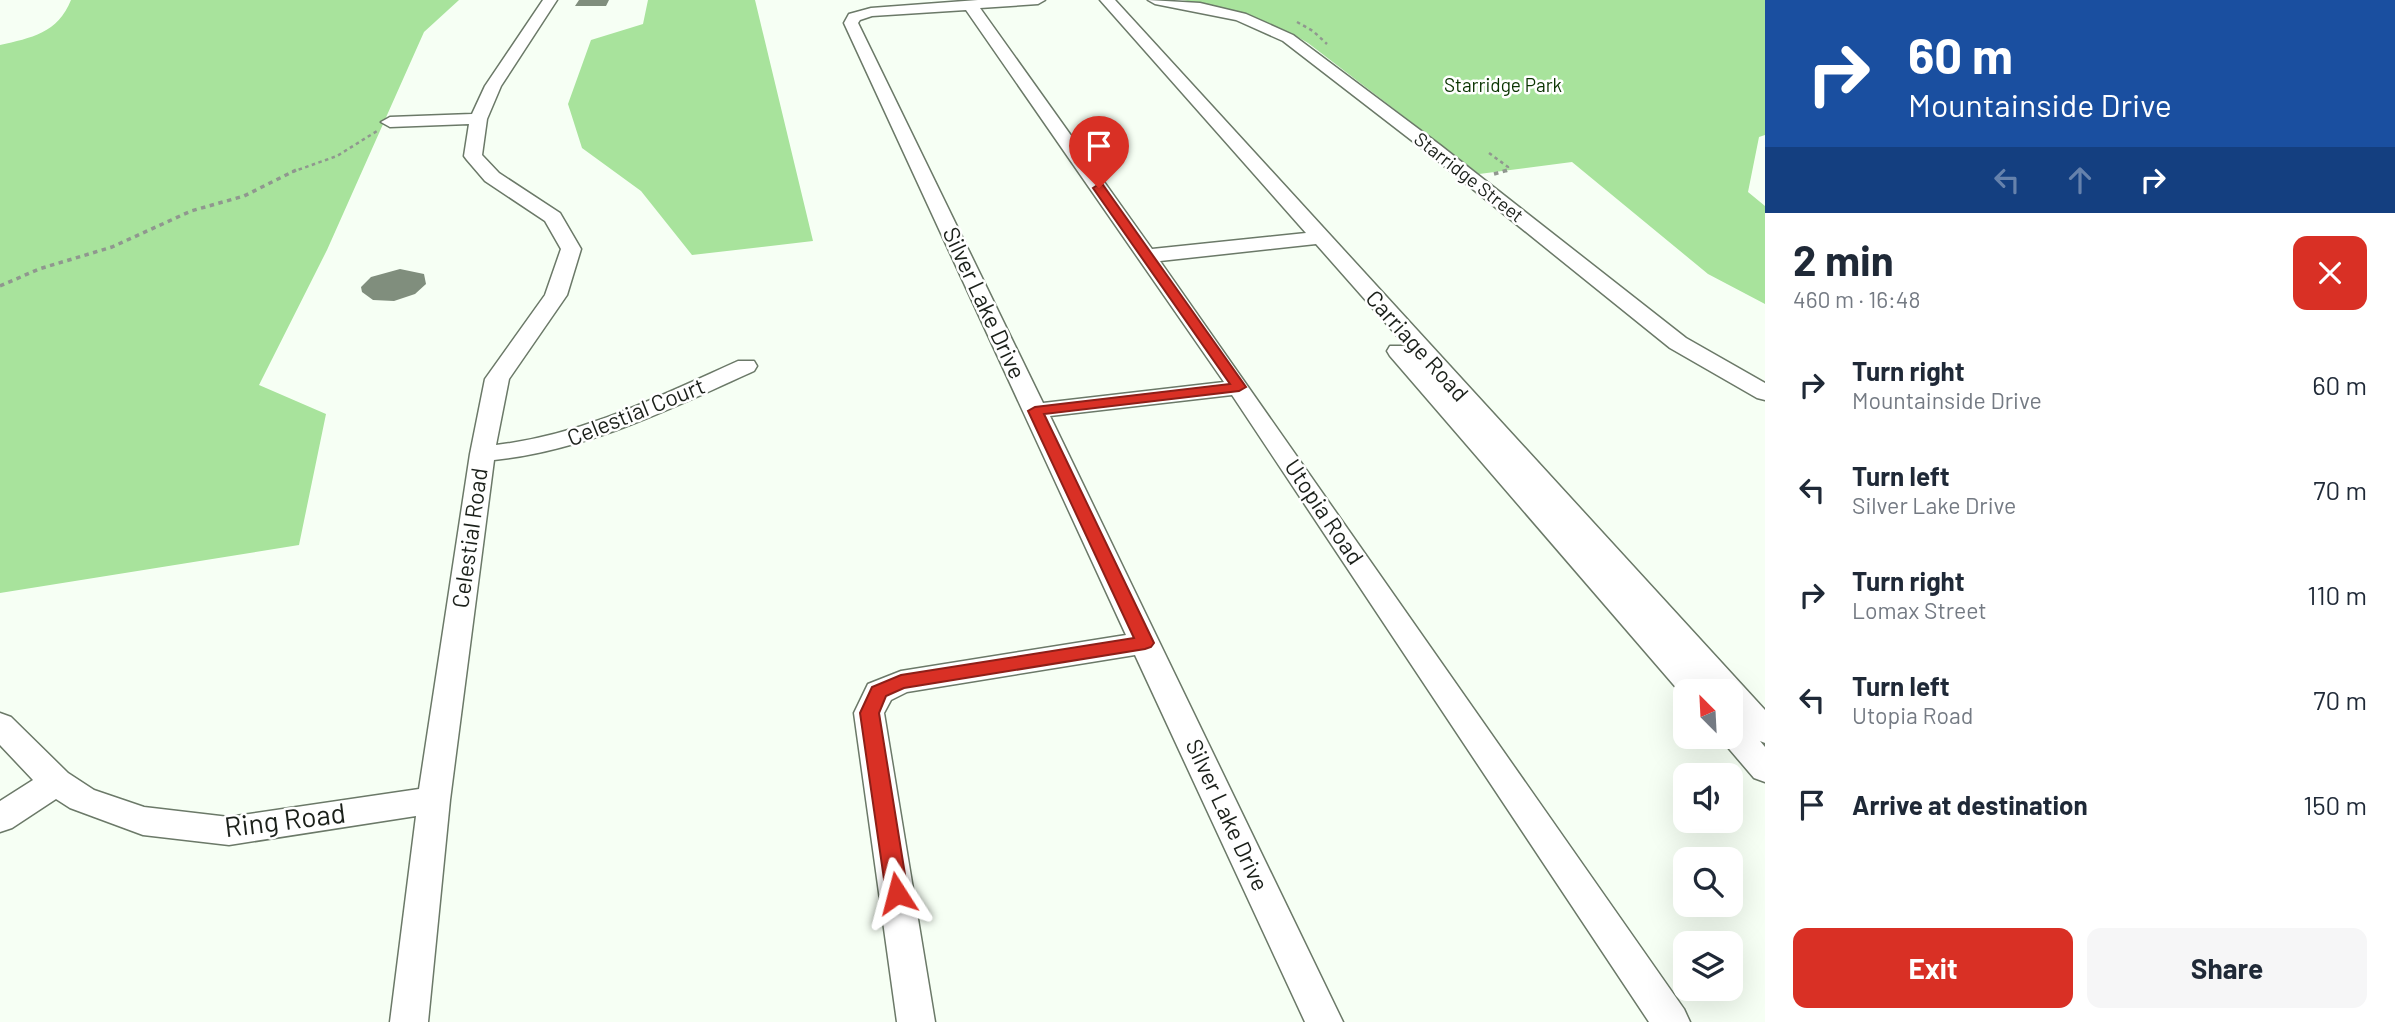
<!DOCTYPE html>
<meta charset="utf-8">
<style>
:root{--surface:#fff;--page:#f6f6f7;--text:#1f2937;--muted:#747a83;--accent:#d93025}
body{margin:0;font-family:Barlow,sans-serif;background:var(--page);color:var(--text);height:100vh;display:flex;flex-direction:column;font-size:26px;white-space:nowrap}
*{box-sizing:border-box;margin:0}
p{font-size:23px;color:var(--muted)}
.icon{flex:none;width:38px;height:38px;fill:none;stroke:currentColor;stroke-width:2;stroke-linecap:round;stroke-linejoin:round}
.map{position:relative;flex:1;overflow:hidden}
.details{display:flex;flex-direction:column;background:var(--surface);width:630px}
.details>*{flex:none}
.banner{background:#1a4fa0;color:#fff;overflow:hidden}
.needle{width:46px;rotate:336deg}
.fabs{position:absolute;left:1673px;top:679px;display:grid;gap:14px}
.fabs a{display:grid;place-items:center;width:70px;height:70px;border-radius:14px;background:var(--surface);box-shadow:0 7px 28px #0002;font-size:35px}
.pin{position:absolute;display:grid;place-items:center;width:60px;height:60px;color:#fff;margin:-72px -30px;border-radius:50% 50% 50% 0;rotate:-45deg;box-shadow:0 0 7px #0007}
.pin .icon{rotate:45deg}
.me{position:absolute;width:77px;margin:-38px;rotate:351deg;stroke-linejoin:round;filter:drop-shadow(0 0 5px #0008)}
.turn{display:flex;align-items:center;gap:24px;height:147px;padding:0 28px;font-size:32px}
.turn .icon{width:91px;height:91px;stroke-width:2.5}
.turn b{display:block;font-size:49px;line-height:60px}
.lanes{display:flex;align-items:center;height:66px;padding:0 28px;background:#0003;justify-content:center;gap:35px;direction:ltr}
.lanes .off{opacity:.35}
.round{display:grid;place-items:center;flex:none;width:74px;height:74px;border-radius:14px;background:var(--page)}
.summary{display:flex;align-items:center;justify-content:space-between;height:119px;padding:0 28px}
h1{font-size:42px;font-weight:700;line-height:52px}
.cta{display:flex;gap:14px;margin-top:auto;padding:14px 28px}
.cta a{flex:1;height:80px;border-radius:14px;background:var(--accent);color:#fff;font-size:28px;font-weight:700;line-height:80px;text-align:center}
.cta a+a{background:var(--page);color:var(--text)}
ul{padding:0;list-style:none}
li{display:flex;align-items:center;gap:21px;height:105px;padding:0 28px}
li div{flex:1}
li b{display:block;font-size:26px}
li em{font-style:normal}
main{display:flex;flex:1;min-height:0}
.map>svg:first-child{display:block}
.green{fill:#a8e39c}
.building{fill:#808e7d}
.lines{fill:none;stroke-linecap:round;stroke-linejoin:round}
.minor-casing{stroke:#6b7968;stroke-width:3}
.path-far1{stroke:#90978f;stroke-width:2.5;stroke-dasharray:3.5 3.5;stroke-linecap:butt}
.path{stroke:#90978f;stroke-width:3.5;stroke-dasharray:4.5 4.5;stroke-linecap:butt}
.minor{fill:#fff;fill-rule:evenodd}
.route{fill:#d93025;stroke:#8d1f18;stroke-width:2}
.labels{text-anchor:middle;stroke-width:5;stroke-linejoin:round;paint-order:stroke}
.far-park-label{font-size:19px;fill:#0a3501;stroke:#fff}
.far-street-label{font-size:19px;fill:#1b201a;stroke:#fff}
.street-label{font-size:23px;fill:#1b201a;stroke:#fff}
.near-street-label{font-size:28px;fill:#1b201a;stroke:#fff}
</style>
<main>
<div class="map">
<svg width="1765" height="1022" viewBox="0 0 1765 1022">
<rect width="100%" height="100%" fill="#f6fff4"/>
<!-- green -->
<path class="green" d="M71,0H459L424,32L327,250L259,385L326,414L299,545L0,593V45C31,38 58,33 71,0Z
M648,0H755L813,241L692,255L641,191L582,148L568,104L591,40L643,24Z
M1182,0H1765V135L1759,137L1748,192L1765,206V304L1708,274L1572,162L1479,174L1308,43C1268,19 1227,7 1182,0Z"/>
<!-- building -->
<path class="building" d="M579,0H609L606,6H575Z
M400,269L424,274L426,284L415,294L394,301L373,300L362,292L361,287L371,277Z"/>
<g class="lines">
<defs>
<path id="minor" d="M543,0H557L501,86L487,119L482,155L499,173L560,213L581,249L567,295L509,379L496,445C582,435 660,396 738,361H754L757,366L754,371C670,409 587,450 494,460L450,800L428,1022H390L416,816L229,845L143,835L70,808L56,799L12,828L0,832V801L33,780L0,745V713L11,717L68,773L94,790L144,807L229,817L419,789L470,454L485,379L545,295L561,249L545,221L485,181L467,160L464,156L469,124L390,127L381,122L390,117L472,114L485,86Z
M978,0H1045L1038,4L980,8L1152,249L1306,233L1100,0H1115L1765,710V743L1760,741L1765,747V782L1754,778L1719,737H1731V718L1737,720L1731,713V691H1685V698L1390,356L1387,351L1390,346H1406L1316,244L1160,261L1684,1009L1690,1022H1649L1232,395L1050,416L1343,1022H1305L1135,655L907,692L891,700L884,713L935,1022H897L854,713L868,684L901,671L1126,635L844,23L849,14L871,8ZM966,10L1224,382L1043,403L858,23L860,20L872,16Z
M1148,0L1200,3L1246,14L1293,35L1440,145L1686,338L1765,383V400L1757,398L1670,348L1428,153L1283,41L1236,20L1155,4Z"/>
</defs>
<!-- minor casing -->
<use href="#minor" class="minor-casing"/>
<!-- path-far1 -->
<path class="path-far1" d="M1297,22L1313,31L1327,44
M1489,153L1508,167L1506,172
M292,172L337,156L377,131"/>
<!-- path -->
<path class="path" d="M1494,174L1508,170
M0,286L39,269L112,247L191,211L244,196L296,170"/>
<!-- minor -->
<use href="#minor" class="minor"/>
</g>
<!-- route -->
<path class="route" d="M1099,184L1103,185L1246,387L1239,391L1044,414L1154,643L1151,647L1145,649L904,688L886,696L879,713L908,893L904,900L897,902L889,900L886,893L860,713L872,687L901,675L1134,638L1028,411L1035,407L1230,384L1093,188Z"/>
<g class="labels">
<!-- far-park labels -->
<g class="far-park-label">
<text x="1503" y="92">Starridge Park</text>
</g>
<!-- far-street labels -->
<g class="far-street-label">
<text transform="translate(1469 177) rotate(38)" y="7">Starridge Street</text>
</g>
<!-- street labels -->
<g class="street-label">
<text transform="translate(984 303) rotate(65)" y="8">Silver Lake Drive</text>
<text transform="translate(1417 346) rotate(48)" y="8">Carriage Road</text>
<text transform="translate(636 412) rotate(-22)" y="8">Celestial Court</text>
<text transform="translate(1324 512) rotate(56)" y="8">Utopia Road</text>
<text transform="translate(470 538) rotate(-82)" y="8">Celestial Road</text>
<text transform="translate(1227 815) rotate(65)" y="8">Silver Lake Drive</text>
</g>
<!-- near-street labels -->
<g class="near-street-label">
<text transform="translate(285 820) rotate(-7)" y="10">Ring Road</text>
</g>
</g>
</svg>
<div class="fabs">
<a><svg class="needle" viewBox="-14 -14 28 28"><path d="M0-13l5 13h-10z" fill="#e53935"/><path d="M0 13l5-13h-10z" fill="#747a83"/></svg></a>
<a><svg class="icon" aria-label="sound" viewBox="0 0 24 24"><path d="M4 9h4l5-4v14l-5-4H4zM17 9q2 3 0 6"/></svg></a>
<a><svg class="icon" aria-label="search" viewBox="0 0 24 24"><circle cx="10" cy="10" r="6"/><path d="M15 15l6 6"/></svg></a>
<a><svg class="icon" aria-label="layers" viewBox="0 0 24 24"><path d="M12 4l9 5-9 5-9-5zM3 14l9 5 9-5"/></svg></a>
</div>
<div class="pin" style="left:1099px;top:188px;background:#d93025"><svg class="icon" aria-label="arrive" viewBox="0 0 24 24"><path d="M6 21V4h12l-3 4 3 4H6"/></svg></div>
<svg class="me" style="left:897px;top:893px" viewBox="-20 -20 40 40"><path d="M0-17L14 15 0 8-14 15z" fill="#d93025" stroke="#fff" stroke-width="4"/></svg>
</div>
<section class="details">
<div class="banner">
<div class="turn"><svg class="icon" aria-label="right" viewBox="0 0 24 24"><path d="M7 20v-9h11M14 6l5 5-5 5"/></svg><div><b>60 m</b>Mountainside Drive</div></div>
<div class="lanes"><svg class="icon off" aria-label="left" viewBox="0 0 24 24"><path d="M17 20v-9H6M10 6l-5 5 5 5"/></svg><svg class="icon off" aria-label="ahead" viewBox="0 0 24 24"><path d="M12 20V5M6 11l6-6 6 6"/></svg><svg class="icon" aria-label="right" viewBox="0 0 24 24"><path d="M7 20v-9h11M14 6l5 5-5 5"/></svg></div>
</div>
<div class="summary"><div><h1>2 min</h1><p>460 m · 16:48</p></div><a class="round" style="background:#d93025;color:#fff"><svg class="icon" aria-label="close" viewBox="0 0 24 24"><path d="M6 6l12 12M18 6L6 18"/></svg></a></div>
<ul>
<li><svg class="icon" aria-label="right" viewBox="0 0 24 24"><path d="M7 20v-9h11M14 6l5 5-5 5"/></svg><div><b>Turn right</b><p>Mountainside Drive</p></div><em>60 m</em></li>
<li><svg class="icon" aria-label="left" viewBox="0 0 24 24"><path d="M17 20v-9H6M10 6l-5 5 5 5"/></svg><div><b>Turn left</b><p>Silver Lake Drive</p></div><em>70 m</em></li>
<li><svg class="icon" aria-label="right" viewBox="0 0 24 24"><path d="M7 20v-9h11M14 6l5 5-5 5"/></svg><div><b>Turn right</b><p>Lomax Street</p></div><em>110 m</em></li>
<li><svg class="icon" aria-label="left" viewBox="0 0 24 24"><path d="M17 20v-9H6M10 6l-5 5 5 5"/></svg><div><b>Turn left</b><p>Utopia Road</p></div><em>70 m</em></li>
<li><svg class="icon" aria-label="arrive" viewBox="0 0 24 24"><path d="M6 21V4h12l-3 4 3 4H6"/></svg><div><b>Arrive at destination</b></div><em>150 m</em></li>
</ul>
<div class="cta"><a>Exit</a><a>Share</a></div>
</section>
</main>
